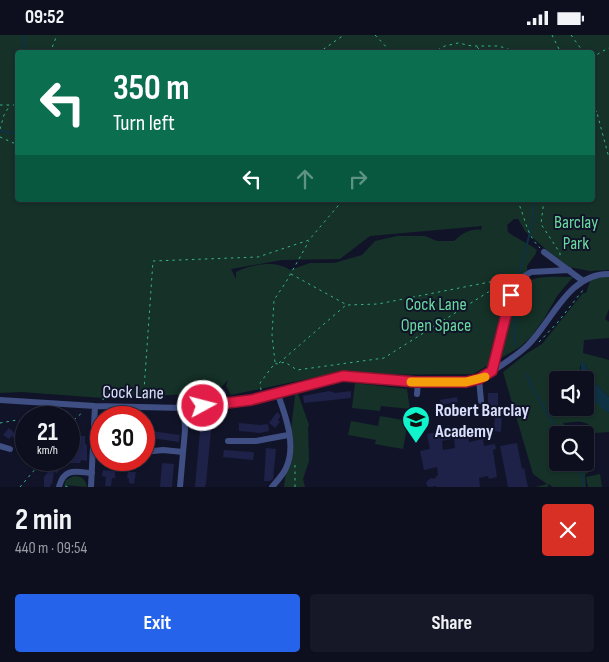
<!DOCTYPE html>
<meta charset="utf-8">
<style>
:root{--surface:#0d0f1e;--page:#161827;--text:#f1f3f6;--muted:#9a9ca4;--line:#2d2f3c;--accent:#2563eb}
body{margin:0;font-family:"Sofia Sans Condensed",sans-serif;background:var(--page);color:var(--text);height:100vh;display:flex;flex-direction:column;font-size:19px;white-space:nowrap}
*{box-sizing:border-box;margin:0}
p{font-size:16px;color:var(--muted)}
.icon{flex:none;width:28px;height:28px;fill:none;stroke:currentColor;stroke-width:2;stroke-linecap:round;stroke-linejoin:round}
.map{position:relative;height:452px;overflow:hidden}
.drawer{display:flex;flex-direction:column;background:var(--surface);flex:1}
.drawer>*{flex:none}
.hud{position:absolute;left:15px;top:15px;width:580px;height:152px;border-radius:5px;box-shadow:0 1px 4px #0004,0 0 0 1px var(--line);background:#0b6e4f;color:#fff;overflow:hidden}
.buttons{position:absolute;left:549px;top:336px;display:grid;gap:10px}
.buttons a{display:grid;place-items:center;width:45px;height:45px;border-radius:5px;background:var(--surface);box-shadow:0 1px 4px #0004,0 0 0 1px var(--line);font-size:25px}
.speed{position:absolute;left:15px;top:371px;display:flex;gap:10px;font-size:25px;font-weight:700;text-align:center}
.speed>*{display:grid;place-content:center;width:65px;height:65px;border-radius:50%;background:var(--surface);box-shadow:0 1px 4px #0004,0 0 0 1px var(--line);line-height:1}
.speed small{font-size:12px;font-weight:400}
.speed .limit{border:8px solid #d22;background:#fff;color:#111}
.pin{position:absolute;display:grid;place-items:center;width:42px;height:42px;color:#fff;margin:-21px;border-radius:10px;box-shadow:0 2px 8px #0006}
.me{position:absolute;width:55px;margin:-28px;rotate:83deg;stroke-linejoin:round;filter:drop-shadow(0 0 4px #0008)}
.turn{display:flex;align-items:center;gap:18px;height:105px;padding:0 15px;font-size:22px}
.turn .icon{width:65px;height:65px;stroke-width:2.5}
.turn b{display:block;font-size:35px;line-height:42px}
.lanes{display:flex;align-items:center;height:48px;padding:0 15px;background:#0003;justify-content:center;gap:25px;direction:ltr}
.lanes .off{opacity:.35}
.round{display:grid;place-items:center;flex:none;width:52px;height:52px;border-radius:5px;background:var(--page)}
.overview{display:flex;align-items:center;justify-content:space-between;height:85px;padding:0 15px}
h1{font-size:30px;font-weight:700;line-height:38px}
.button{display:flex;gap:10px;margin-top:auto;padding:10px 15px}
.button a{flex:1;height:58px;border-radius:5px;background:var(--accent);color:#fff;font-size:20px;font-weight:700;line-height:58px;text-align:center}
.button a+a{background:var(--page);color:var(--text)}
.status{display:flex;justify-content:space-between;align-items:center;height:35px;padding:0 25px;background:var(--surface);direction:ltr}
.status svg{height:14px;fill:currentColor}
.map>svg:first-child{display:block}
.green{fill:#153128;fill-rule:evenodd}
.water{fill:#0e3144}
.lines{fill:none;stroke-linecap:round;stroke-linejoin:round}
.stream{stroke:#0e3144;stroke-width:2}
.building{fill:#1e2148}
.path{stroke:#37b48a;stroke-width:1;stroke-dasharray:2.5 4;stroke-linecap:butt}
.minor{stroke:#3f4f84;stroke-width:6}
.path-bridge{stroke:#37b48a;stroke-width:1;stroke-dasharray:2.5 4;stroke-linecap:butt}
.route-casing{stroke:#92132f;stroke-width:12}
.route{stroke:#e11d48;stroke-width:9}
.slow{stroke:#f59e0b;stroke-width:9}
.labels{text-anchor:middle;stroke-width:4;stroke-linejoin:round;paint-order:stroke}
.park-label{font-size:18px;fill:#69da9e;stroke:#111428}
.street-label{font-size:18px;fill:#dae0fd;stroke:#111428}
.poi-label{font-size:18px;font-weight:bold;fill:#dae0fd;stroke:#111428;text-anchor:start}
</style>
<div class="status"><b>09:52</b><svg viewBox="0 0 49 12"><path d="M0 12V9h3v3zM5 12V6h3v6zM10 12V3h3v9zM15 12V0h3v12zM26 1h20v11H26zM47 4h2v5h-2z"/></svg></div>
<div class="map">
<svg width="609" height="452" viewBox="0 0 609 452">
<rect width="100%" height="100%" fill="#111428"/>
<!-- green -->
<path class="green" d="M0,0H609V235L590,236L569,232L557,224L525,196L518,184H514L507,190L508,197C518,205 527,207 537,215L535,220L527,231L528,246C541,240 559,242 573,242L557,261L544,284L530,303L520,312L473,339L326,340L231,360L226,351L228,345L216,358L103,363L21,357L0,358ZM18,18H592V165H18ZM482,191L481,195C470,193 462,199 454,206H437L425,201H397L375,206L362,220L334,228H310L290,235C276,225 252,229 236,237V244L231,234L282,225L340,224L370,201Z
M609,241V274L605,284L609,287V303L584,305L583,318L609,325V362L591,344L585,328L580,331L581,345H558V372H585V351L595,367L609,378V397L595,398C588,383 577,387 563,388L570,400H558V428H585V418L594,432L585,440L586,452H553L548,449V452H535L547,449L533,439L503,337L526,319L542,309L583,258H586L591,244Z
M355,348L407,354L410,374L381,371L380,376L352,373Z
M296,353L309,390L308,393L309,426L303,444L305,452H284Z
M380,381L408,386L403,414L375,409L376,405L348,400L351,386L378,391Z
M600,439L602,452H588L586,442Z
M74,441C81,441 86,444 87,452L64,450L66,445Z"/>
<!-- water -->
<path class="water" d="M581,327L585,328L591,344L609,362V378C598,372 585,358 585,345H581Z"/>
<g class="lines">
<!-- stream -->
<path class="stream" d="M24,18L25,0
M0,96L18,99
M519,241L533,185V165
M515,310L516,258
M527,339L531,351L560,400
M575,428L582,441L584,452"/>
</g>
<!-- building -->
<path class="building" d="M329,356L335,358L351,356V363L304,368L303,361Z
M488,358H498V371H488Z
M457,362L458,367L441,370L440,365Z
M495,376L502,377L501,397L494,396Z
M277,377L280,380V382L278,385L280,387L275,393L269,388Z
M204,383H210L209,385H212L206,448L205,452H195L201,384H204Z
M239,388L260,390L268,389L269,396L260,398L239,396Z
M9,393L16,399L19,396L26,402V409L20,405L18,407L12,401L9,404L3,400Z
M449,395L451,404L442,406L443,415L455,413L454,403L468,400L469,407L483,404L484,411L495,409L496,414L493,415L497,442L489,444L488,441L479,443L480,452H437L435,451L430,452L427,451L426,447L431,443L434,444L438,440L437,432L424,435L420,416L430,414L427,399Z
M151,396L180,400L179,407L151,403Z
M77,401H85V409L87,410V426L81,425L80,428H69L63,430L57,438L54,437L52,449H51L50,452H44V442L56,425H69V420L72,418V410L76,411Z
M517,408L522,434L524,433L528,452H508L500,411Z
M266,413L276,414L273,444L270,446H264Z
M224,415L252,417L254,418L253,425L223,422Z
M115,425H124L123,435L113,434Z
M162,428L174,429L172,452H160Z
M103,435L115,436V443H112L111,451H105L106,442L102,441Z
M128,437H136L134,449L129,448V444L127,443Z"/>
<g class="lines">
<!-- path -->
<path class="path" d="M375,0L392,18
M552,0L561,18
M571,0L584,18
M477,12L483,18
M50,18L57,0
M318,18L344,0
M432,18L445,11L458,8L472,11H499L519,18
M592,23L601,17L609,13
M592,69L597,78
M0,70H18
M592,78H597L609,123
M0,94L4,80L10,70
M0,102L18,110
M517,165C526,183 525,198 540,213
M544,165L541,189L560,218V221
M291,239L347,270L378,269L510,243
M539,307L558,287L583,255
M275,327L272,300L274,265L286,247L309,206
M279,328L346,270
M261,355L260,348L275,328L277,329L285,327L297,335L384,323L512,242
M103,365L104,359L144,355L153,226L258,222L309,205L343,165
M0,388L17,385L26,388
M69,389L83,377
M65,451L71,452
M20,452L43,425
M295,452V427"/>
<!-- minor -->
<path class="minor" d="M544,217L583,246
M492,336L511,261L517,252L518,245L531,237L569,235
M479,344L481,366
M417,359L418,347
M0,365L95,371L184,373L251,365L343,341L416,347L475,345L484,342C497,333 517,321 528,310C552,286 569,238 609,239
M228,406H256L288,400
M0,411L10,414
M144,417L163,415L183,417
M135,427V425
M59,452C64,432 76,437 92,438
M91,452L95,371
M180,452L185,395L184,373
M272,452C277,446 283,440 286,433C297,410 285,379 277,357"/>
<!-- path-bridge -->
<path class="path-bridge" d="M516,251H517"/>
</g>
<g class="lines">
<defs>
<path id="route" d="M203,371L251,365L343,341L416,347H466L479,344L492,336L511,260"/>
</defs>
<!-- route casing -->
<use href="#route" class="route-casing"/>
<!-- route -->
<use href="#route" class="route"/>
<!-- slow -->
<path class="slow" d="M411,347H466L485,342"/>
</g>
<!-- icons -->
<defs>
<symbol id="school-pin" viewBox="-11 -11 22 30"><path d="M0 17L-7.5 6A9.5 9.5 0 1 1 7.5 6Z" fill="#10f3cb" stroke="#111428"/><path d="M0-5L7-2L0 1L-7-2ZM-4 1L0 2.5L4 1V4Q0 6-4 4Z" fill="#111"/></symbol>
</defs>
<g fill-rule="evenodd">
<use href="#school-pin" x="400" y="369" width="32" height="43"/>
</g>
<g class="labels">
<!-- park labels -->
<g class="park-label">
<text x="576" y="193">Barclay<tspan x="576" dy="21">Park</tspan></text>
<text x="436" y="275">Cock Lane<tspan x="436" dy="21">Open Space</tspan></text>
</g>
<!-- street labels -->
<g class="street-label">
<text transform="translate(133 357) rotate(1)" y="6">Cock Lane</text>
</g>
<!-- poi labels -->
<g class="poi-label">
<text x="435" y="381">Robert Barclay<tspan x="435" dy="21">Academy</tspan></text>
</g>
</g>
</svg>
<div class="buttons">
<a><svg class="icon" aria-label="sound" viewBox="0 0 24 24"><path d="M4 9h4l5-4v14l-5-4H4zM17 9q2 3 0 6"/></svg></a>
<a><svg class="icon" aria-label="search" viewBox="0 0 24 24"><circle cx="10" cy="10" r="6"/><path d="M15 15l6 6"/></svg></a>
</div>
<div class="speed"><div>21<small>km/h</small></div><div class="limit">30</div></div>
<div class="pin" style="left:511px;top:260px;background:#d93025"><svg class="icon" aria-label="arrive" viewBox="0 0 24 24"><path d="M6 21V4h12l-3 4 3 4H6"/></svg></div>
<svg class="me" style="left:203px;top:371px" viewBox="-20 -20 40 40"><circle r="17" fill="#e11d48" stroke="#fff" stroke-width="3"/><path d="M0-11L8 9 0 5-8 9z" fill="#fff"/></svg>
<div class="hud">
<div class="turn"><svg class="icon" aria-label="left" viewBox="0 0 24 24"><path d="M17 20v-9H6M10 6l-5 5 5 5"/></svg><div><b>350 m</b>Turn left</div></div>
<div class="lanes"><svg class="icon" aria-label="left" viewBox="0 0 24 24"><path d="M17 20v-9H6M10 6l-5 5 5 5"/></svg><svg class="icon off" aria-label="ahead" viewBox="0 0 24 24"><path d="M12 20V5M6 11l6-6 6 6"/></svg><svg class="icon off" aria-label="right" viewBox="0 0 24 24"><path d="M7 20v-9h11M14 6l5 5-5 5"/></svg></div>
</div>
</div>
<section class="drawer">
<div class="overview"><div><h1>2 min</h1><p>440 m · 09:54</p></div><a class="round" style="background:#d93025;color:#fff"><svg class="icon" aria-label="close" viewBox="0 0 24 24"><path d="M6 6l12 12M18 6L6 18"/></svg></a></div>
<div class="button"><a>Exit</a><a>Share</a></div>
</section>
